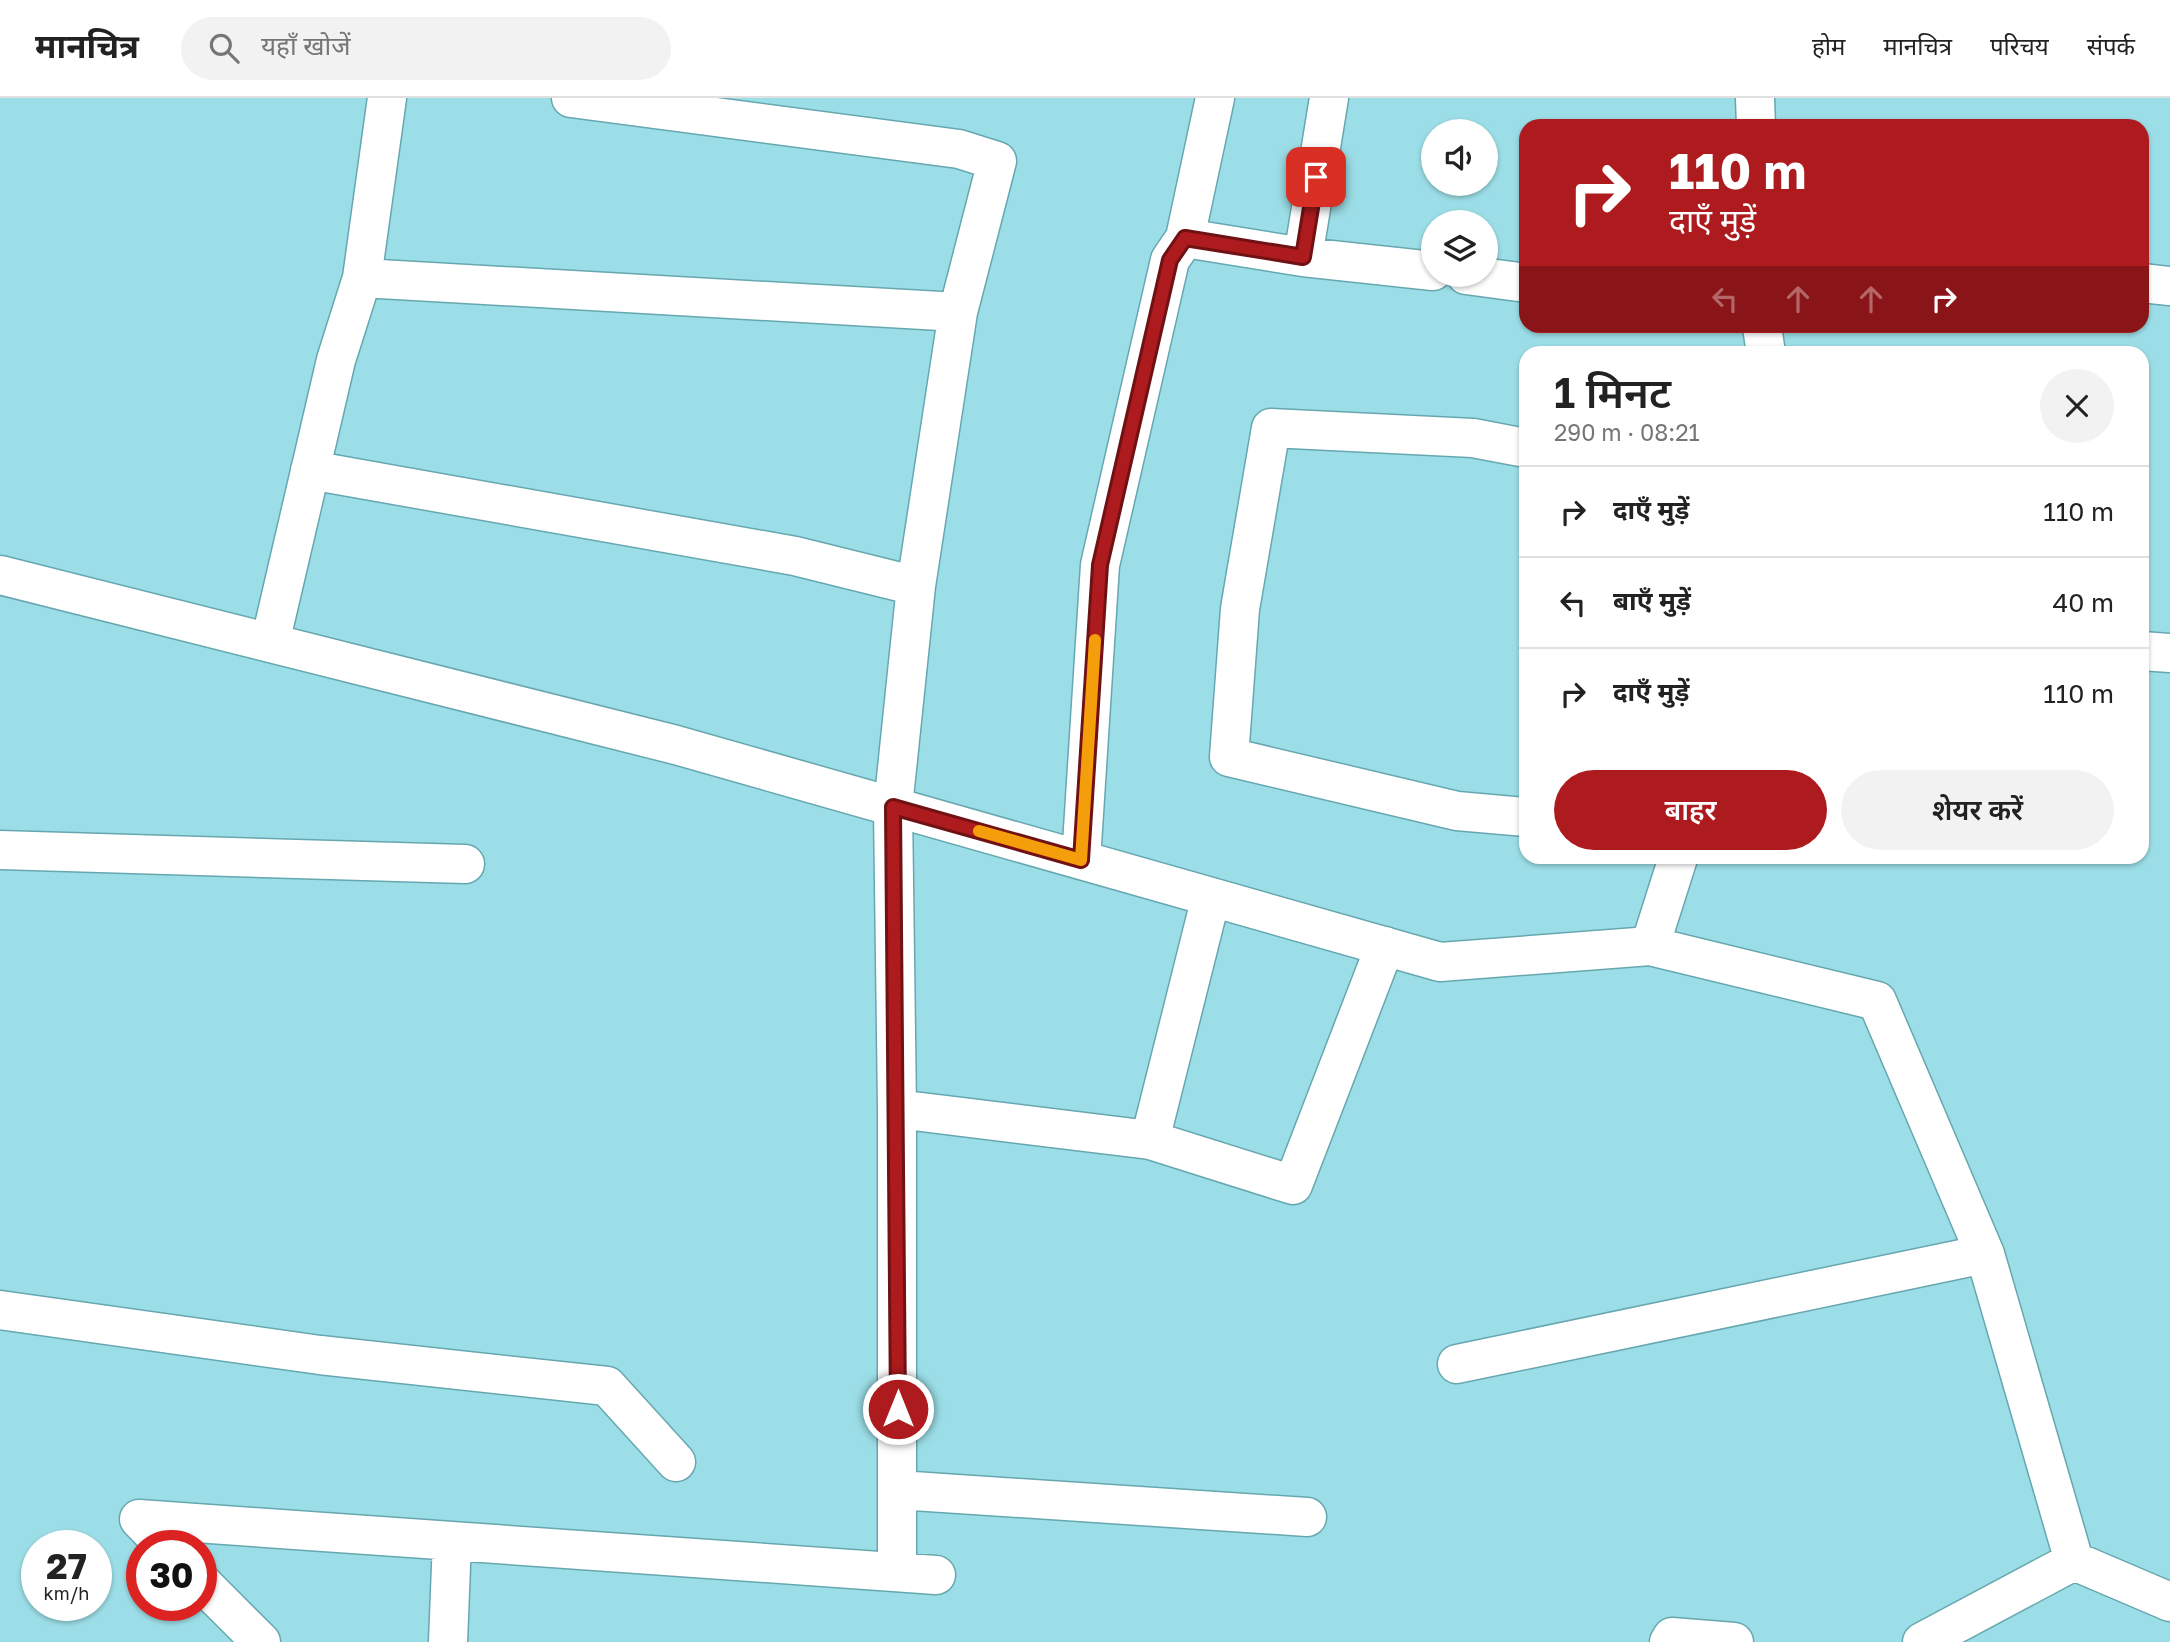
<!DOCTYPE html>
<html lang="hi">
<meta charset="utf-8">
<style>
:root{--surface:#fff;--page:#f2f2f2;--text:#222;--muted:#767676;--line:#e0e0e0;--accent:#ad1b1e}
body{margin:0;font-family:"Golos Text","Noto Sans Devanagari",sans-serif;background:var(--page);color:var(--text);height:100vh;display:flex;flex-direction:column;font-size:26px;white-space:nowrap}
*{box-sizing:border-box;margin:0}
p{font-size:23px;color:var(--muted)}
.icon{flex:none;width:38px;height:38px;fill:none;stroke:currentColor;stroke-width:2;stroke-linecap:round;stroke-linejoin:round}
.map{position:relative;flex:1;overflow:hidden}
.drawer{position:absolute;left:1519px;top:248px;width:630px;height:518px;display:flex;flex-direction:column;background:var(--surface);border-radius:21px;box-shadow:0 2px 5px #0004}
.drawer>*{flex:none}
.banner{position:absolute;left:1519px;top:21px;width:630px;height:214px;border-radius:21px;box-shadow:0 2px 5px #0004;background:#ad1b1e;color:#fff;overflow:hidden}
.tools{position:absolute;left:1421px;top:21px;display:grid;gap:14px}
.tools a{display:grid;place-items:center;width:77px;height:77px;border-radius:50%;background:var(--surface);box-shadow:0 2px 5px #0004;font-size:35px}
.speed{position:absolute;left:21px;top:1432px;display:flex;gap:14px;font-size:35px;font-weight:700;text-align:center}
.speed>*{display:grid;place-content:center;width:91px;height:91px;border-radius:50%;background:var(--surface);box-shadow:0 2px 5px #0004;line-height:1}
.speed small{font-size:18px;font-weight:400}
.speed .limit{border:10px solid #d22;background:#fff;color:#111}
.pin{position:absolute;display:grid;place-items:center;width:60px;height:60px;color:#fff;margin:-30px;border-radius:14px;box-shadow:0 4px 10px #0006}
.me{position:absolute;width:77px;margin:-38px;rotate:0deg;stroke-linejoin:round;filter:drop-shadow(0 0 5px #0008)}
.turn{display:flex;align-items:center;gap:24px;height:147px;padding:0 35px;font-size:32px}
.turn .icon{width:91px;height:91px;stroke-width:2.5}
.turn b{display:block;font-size:49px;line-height:60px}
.lanes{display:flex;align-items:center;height:66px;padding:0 35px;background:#0003;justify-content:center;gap:35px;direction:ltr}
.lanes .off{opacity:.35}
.round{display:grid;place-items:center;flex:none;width:74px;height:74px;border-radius:37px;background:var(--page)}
.head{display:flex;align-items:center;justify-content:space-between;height:119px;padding:0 35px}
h1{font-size:42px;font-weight:600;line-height:52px}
.cta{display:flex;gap:14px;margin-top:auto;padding:14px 35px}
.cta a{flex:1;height:80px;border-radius:42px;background:var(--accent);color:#fff;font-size:28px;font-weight:600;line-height:80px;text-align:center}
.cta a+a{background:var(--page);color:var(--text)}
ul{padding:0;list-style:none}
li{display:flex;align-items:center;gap:21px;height:91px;padding:0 35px;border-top:2px solid var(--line)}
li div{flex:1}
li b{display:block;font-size:26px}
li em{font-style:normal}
header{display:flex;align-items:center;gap:42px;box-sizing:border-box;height:98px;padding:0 35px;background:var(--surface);border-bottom:2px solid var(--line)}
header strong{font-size:33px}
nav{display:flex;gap:38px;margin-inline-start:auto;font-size:24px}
.search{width:490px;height:63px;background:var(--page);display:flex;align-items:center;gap:18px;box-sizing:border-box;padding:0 24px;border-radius:38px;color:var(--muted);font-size:26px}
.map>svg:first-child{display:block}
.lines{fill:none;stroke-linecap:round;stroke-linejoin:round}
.minor-casing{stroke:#66a7b0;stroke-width:41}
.minor{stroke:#fff;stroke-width:38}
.route-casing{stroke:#701214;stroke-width:18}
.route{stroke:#ad1b1e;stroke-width:12}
.slow{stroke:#f59e0b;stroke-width:12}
</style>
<header>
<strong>मानचित्र</strong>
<div class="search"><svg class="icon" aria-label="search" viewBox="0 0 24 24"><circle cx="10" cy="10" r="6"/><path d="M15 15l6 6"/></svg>यहाँ खोजें</div>
<nav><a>होम</a><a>मानचित्र</a><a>परिचय</a><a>संपर्क</a></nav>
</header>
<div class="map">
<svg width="2170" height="1544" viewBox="0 0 2170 1544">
<rect width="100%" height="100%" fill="#9cdee7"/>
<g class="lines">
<defs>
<path id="minor" d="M571,0L959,51L997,63L958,214L916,488L893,709L897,1011V1474
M1755,0L1756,28
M1185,140L1303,159L1433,173
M1303,159L1329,0
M1466,177L1526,185
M362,180L958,214
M2142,185L2170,188
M1762,228L1766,256
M1526,350L1473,340L1271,330L1240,511L1229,659L1457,713L1526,719
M310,372L795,458L916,488
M0,477L676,647L1440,864L1650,848L1877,903L1985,1156L2074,1463
M270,545L336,262L362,180L387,0
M2142,553L2170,555
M0,752L465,766
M1081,762L1100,467L1170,162L1185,140L1215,0
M1650,848L1678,760
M897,1011L1150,1042L1293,1087L1385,848
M1150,1042L1211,799
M0,1212L320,1257L607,1288L676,1364
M1457,1266L1985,1156
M898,1392L1307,1419
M164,1447L139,1421L936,1477
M201,1484L261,1544
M448,1544L452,1443
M1669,1544L1672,1539L1734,1544
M1922,1544L2074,1463L2170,1504"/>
</defs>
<!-- minor casing -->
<use href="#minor" class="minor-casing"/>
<!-- minor -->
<use href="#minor" class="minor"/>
</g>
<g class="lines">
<defs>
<path id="route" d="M898,1311L893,709L1081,762L1100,467L1170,162L1185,140L1303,159L1316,79"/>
</defs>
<!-- route casing -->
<use href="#route" class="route-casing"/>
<!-- route -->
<use href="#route" class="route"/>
<!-- slow -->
<path class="slow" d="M979,733L1081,762L1095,542"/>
</g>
</svg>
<div class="tools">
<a><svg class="icon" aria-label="sound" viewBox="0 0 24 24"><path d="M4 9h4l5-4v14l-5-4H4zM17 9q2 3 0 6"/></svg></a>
<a><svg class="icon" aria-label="layers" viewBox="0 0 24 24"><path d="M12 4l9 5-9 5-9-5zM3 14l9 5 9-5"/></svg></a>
</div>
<div class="speed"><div>27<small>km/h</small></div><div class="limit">30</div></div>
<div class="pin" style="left:1316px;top:79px;background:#d93025"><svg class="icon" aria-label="arrive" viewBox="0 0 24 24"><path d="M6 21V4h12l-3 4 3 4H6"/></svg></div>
<svg class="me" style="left:898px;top:1311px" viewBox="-20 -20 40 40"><circle r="17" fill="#ad1b1e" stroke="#fff" stroke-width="3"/><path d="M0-11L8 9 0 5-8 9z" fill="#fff"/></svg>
<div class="banner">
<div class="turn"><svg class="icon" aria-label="right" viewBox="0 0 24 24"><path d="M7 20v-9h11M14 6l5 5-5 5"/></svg><div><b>110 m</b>दाएँ मुड़ें</div></div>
<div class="lanes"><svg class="icon off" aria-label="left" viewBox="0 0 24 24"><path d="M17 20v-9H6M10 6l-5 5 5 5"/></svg><svg class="icon off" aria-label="ahead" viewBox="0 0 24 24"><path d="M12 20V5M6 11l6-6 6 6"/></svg><svg class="icon off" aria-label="ahead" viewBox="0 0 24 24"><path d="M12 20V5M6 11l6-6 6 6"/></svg><svg class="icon" aria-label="right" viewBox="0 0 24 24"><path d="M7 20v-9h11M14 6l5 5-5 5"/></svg></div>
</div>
<section class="drawer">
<div class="head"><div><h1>1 मिनट</h1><p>290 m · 08:21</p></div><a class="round"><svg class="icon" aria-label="close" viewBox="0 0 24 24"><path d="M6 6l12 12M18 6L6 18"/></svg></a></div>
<ul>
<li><svg class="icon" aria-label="right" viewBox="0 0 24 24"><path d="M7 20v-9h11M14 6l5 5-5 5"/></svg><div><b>दाएँ मुड़ें</b></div><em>110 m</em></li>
<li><svg class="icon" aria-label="left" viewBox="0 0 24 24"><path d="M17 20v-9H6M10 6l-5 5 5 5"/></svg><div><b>बाएँ मुड़ें</b></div><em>40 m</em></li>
<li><svg class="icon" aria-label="right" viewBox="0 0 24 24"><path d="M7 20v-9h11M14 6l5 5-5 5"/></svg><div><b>दाएँ मुड़ें</b></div><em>110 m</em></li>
</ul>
<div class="cta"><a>बाहर</a><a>शेयर करें</a></div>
</section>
</div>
